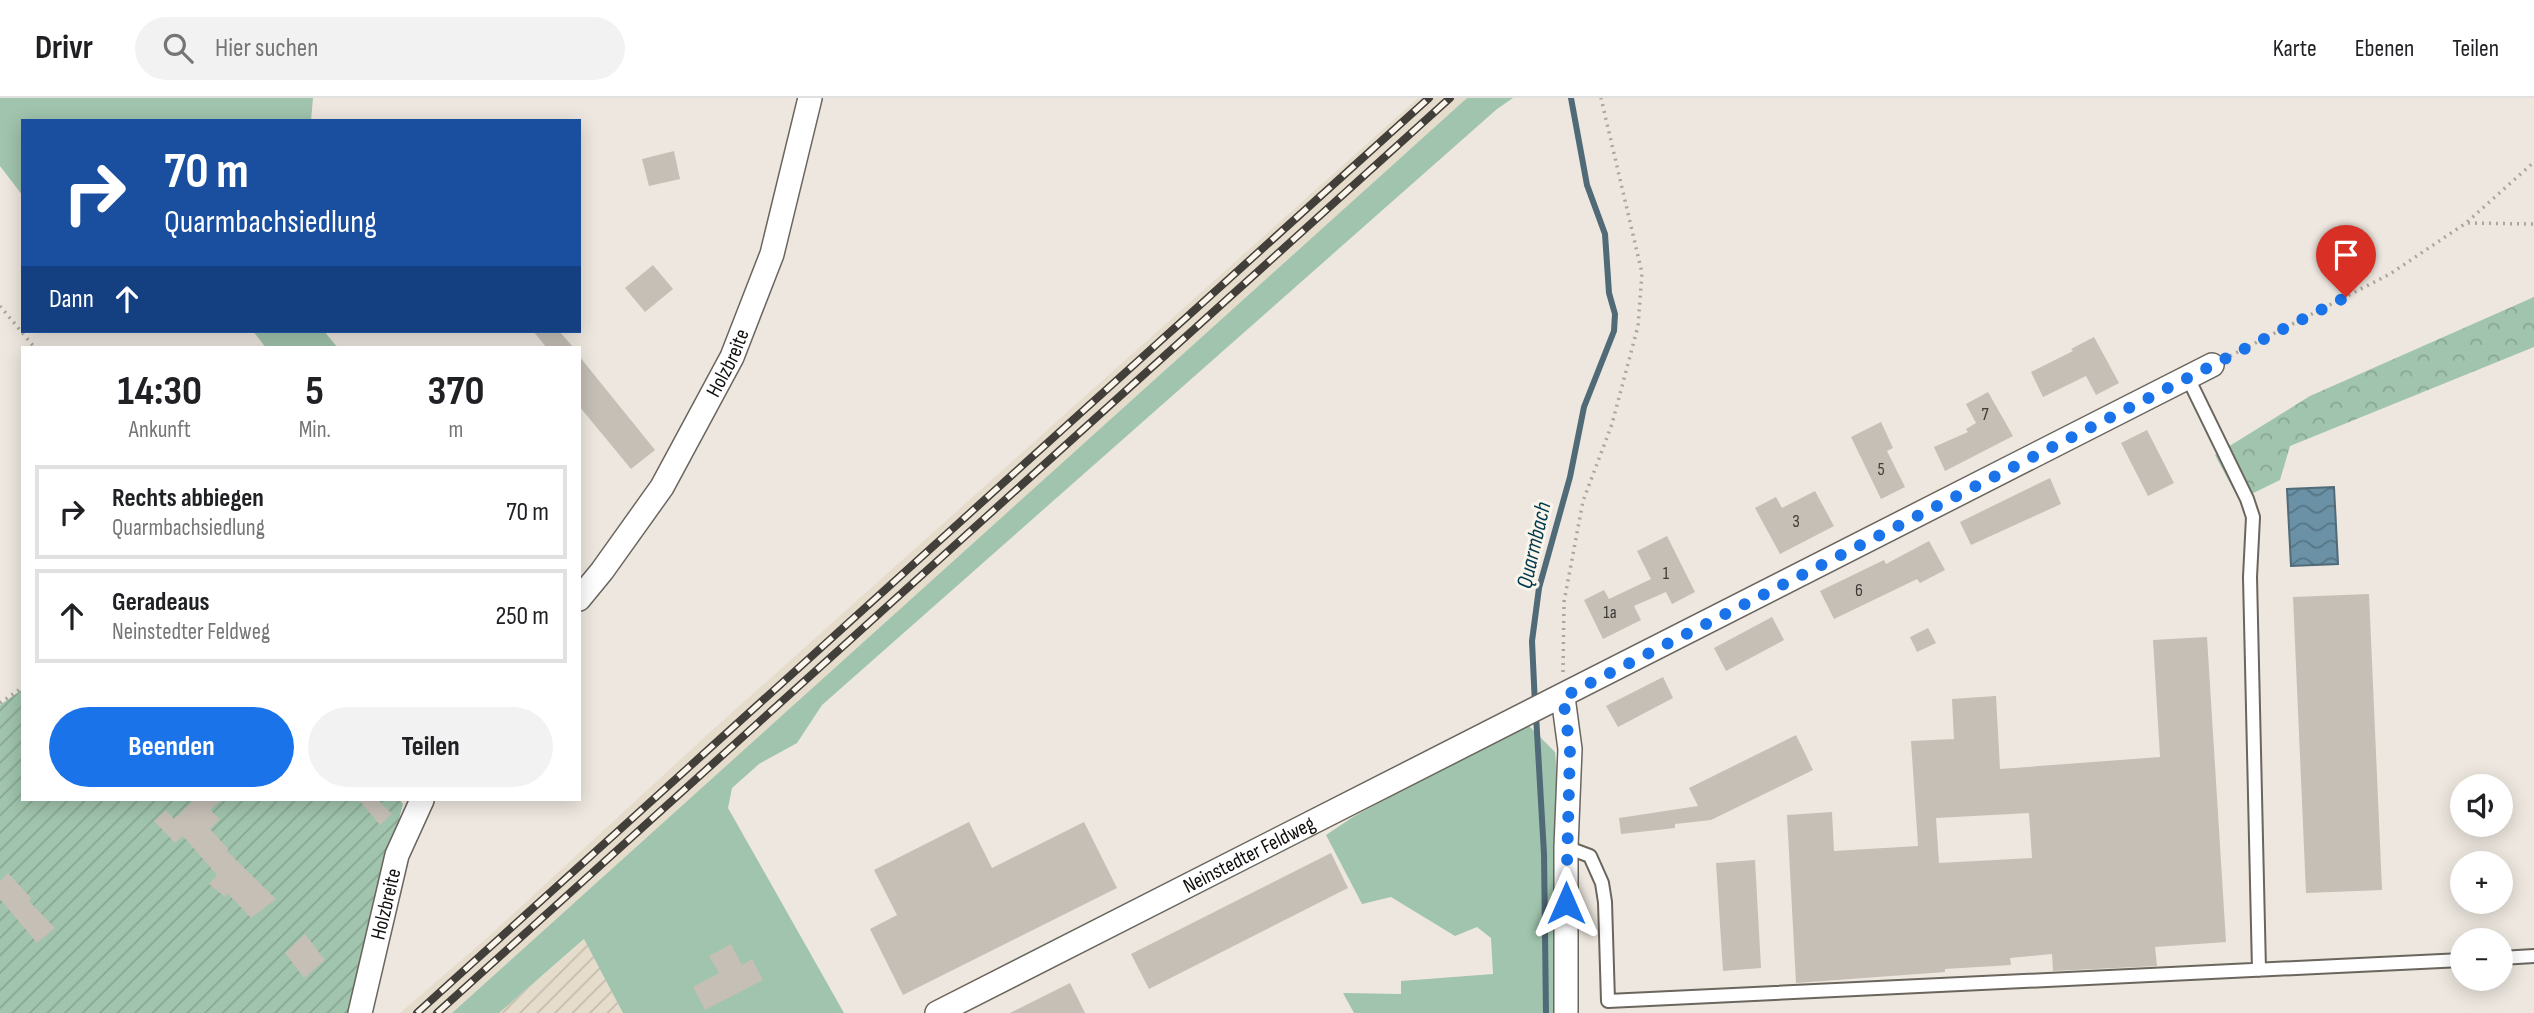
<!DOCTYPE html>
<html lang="de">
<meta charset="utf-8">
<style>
:root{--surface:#fff;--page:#f2f2f2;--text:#202124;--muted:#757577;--line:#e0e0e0;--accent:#1a73e8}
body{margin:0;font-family:"Sofia Sans Condensed",sans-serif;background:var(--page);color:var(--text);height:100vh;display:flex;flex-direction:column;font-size:26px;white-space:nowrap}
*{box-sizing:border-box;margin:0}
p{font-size:23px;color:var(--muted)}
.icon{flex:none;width:38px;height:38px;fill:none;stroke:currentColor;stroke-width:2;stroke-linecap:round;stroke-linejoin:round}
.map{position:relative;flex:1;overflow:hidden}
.drawer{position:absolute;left:21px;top:248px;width:560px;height:455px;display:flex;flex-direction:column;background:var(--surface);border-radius:0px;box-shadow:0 4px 18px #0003}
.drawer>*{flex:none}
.top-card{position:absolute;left:21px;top:21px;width:560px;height:214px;border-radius:0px;box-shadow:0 4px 18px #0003;background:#1a4fa0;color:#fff;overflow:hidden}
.tools{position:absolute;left:2450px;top:676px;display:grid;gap:14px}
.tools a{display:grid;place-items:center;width:63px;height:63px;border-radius:50%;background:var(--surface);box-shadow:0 4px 18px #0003;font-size:35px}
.pin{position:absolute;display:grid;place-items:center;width:60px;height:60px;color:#fff;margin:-72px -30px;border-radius:50% 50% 50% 0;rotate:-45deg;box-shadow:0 0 7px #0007}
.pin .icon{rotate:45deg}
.me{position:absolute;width:77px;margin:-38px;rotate:0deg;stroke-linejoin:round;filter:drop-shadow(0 0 5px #0008)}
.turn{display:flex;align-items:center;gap:24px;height:147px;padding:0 28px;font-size:32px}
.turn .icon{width:91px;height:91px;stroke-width:2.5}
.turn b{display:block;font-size:49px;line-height:60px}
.then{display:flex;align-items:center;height:66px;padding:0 28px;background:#0003;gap:14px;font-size:26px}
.eta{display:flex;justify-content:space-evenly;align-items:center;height:119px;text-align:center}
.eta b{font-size:42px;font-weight:700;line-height:49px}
.cta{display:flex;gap:14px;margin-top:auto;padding:14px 28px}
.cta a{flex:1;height:80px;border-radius:42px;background:var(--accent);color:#fff;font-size:28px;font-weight:700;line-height:80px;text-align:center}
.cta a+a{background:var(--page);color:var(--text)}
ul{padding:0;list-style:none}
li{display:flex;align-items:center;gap:21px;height:94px;margin:0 14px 10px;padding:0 14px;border:4px solid var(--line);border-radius:0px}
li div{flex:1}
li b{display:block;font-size:26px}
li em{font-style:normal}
header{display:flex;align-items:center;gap:42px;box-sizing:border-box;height:98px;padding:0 35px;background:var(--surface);border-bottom:2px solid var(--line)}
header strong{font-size:33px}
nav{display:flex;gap:38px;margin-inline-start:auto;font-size:24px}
.search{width:490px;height:63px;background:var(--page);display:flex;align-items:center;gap:18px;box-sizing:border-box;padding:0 24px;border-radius:38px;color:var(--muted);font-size:26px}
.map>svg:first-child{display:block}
.built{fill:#e6dccc}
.industrial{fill:url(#industrial-furrows)}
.grass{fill:#a0c4ad}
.forest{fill:url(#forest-crowns)}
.garden{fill:url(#garden-furrows)}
.water{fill:url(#water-waves);stroke:#506a78;stroke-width:2}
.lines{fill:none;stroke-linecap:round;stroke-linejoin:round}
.stream{stroke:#506a78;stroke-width:6}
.building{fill:#c5bfb6;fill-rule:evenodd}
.lane-casing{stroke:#6a655d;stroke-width:16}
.street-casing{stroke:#6a655d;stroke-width:26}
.path{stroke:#aaa59f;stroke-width:3.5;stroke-dasharray:2 5;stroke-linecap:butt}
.lane{stroke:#fff;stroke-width:12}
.street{stroke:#fff;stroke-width:23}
.rail-casing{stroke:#423f3b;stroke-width:8}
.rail{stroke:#fbf5ec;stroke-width:5;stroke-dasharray:16;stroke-linecap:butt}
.route{stroke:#1a73e8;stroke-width:12;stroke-dasharray:0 21.6}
.labels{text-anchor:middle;stroke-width:6;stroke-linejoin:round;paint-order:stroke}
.number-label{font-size:18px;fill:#3f3c38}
.street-label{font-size:21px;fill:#12100e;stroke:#fbf5ec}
.water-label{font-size:23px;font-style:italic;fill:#003b50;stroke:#fbf5ec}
</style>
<header>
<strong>Drivr</strong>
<div class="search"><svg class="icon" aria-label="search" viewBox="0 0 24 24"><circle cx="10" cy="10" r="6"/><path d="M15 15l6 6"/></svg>Hier suchen</div>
<nav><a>Karte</a><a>Ebenen</a><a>Teilen</a></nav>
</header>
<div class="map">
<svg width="2534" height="915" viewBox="0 0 2534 915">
<defs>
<pattern id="industrial-furrows" width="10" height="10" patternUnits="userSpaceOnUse" patternTransform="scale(1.75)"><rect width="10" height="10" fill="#e6dccc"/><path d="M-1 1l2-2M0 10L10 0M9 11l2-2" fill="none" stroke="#c4bcae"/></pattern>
<pattern id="forest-crowns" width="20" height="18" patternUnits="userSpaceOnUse" patternTransform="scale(1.75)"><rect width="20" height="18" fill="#a0c4ad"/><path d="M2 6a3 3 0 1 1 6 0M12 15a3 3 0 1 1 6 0" fill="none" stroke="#89a794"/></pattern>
<pattern id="garden-furrows" width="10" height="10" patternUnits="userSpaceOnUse" patternTransform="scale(1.75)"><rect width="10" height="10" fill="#a0c4ad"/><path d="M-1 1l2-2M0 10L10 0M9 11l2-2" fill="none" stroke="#89a794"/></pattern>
<pattern id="water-waves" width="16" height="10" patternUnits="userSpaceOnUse" patternTransform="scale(1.75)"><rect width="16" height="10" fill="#6a91a5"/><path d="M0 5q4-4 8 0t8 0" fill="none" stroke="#567585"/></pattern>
</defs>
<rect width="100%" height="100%" fill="#ede7df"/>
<!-- built -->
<path class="built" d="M1418,0H1467L452,915H400L487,840L708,636Z"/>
<!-- industrial -->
<path class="industrial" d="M585,841L623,915H499Z"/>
<!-- grass -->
<path class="grass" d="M0,0H313L311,23H23V98L0,68Z
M1467,0H1513L1497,11L822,607L797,645L759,666L732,690L728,710L844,915H623L584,841L499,915H452Z
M253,233H324L338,250H266Z
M1525,624L1555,654L1558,690L1554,809L1555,915H1354L1343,895L1401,896V883L1493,876L1491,840L1477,829L1455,838L1391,799L1362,806L1326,737L1353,719Z"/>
<!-- forest -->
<path class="forest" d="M2534,199V249L2290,348L2280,382L2239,402L2215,357L2310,298Z"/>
<!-- garden -->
<path class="garden" d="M23,591V702H400L403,706L348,915H0V607Z"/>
<!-- water -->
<path class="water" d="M2334,389L2338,466L2291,468L2287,391Z"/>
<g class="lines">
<!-- stream -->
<path class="stream" d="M1535,607L1532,543L1539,490L1570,379L1584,309L1614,233L1615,216L1609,195L1605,136L1587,87L1571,0
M1536,617L1544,756L1546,915"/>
</g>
<!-- building -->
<path class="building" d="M674,53L680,81L649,88L642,61Z
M653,167L673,191L645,214L625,190Z
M533,233H559L574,250H547Z
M2094,239L2119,285L2096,297L2086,278L2043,299L2031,274L2073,253L2071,251Z
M579,258L655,352L631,371L579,308Z
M1988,294L2013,338L1945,373L1934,349L1968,334L1966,331L1976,325L1966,306Z
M1881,324L1893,350L1887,353L1905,389L1881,401L1851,339Z
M2147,332L2174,385L2148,398L2121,345Z
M2050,380L2061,406L1971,447L1960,424Z
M1815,393L1834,428L1780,456L1755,410L1776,399L1782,410Z
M1667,438L1695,494L1672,506L1666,494L1634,508L1641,522L1603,541L1584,502L1604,492L1609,501L1651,481L1637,453Z
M1929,443L1945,472L1920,485L1917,481L1834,521L1820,493L1884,462L1886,466Z
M2369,496L2382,792L2306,795L2293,499Z
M1772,519L1784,542L1726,573L1714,550Z
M1928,530L1936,545L1917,554L1910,539Z
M2207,539L2226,844L2155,849L2157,868L2053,873L2052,856L2010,860L2011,867L1945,871V874L1796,885L1787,717L1832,714L1834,753L1918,748L1911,643L1954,641L1952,601L1996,598L2000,671L2160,659L2153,542ZM2029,715L2032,760L1939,765L1936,720Z
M1663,579L1673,600L1618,629L1606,608Z
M1796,637L1813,672L1711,722L1675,726V730L1621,736L1619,720L1698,708L1689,690Z
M194,702H221L210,712L220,721L210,731L229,752L227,753L276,801L251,820L227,795L225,799L209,786L217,777L183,738L175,745L154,723L166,712L174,721Z
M359,702H378L392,716L380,727Z
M969,724L992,770L1084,724L1117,790L903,897L870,831L897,817L874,772Z
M1331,755L1348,790L1149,891L1131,856Z
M1755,762L1761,870L1723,873L1716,765Z
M8,775L31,800L29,803L55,830L37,845L0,801V783Z
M305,836L325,862L304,880L285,855Z
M731,846L742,867L752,861L763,882L705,912L693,889L719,875L709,858Z
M1070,885L1085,915H1010Z"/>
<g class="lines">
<defs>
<path id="lane" d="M2188,280L2247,401L2253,419L2250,479L2259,872
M1566,749L1590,758L1602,785L1605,804L1608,903L2462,862
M2501,860L2534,858"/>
<g id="street">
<path id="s1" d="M579,501L602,473L662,389L732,259L772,156L810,0"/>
<path d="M1563,599L1570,651L1566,749V915"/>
<path id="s2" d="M360,915L397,757L422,702"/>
<path id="s3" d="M937,915L2212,267"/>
</g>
</defs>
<!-- lane casing -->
<use href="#lane" class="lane-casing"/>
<!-- street casing -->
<use href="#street" class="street-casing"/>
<!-- path -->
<path class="path" d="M2468,125L2534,126
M0,208L35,250
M2230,258L2390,176L2466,125L2534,64
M1563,574L1564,504L1583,403L1612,326L1638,228L1642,175L1601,0
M0,605L23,589"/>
<!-- lane -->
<use href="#lane" class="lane"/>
<!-- street -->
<use href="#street" class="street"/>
<defs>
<path id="rail" d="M417,915L1429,0
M437,915L1450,0"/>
</defs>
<!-- rail casing -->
<use href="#rail" class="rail-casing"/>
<!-- rail -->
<use href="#rail" class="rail"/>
</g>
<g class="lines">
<!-- route -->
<path class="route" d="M1566,805L1570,651L1563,599L2346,199"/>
</g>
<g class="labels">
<!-- number labels -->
<g class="number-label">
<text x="1985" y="322">7</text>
<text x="1881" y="377">5</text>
<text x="1796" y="429">3</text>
<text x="1666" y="481">1</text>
<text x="1859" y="498">6</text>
<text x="1610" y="520">1a</text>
</g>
<!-- street labels -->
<g class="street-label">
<text dy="7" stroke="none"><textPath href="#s1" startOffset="280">Holzbreite</textPath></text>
<text dy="7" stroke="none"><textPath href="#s3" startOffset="350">Neinstedter Feldweg</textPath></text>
<text dy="7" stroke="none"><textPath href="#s2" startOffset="112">Holzbreite</textPath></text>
</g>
<!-- water labels -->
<g class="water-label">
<text transform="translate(1533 447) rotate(-77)" y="8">Quarmbach</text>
</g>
</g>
</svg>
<div class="tools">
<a><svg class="icon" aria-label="sound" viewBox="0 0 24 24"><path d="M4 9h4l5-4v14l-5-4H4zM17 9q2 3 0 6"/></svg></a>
<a>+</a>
<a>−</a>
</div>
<div class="pin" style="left:2346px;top:199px;background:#d93025"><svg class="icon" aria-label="arrive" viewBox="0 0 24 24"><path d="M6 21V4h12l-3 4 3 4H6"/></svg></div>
<svg class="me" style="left:1566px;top:805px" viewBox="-20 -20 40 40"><path d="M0-17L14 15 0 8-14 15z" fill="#1a73e8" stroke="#fff" stroke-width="4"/></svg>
<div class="top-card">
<div class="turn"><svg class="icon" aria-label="right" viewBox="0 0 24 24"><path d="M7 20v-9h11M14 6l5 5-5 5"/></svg><div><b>70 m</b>Quarmbachsiedlung</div></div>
<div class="then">Dann<svg class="icon" aria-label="ahead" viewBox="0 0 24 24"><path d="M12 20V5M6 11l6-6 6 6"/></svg></div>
</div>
<section class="drawer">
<div class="eta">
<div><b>14:30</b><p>Ankunft</p></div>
<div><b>5</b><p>Min.</p></div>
<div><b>370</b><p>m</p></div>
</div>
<ul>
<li><svg class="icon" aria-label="right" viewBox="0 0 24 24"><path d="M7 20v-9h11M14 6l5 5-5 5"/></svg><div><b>Rechts abbiegen</b><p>Quarmbachsiedlung</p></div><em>70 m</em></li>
<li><svg class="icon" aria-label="ahead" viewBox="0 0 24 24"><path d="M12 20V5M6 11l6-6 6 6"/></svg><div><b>Geradeaus</b><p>Neinstedter Feldweg</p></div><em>250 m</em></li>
</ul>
<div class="cta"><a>Beenden</a><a>Teilen</a></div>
</section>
</div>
